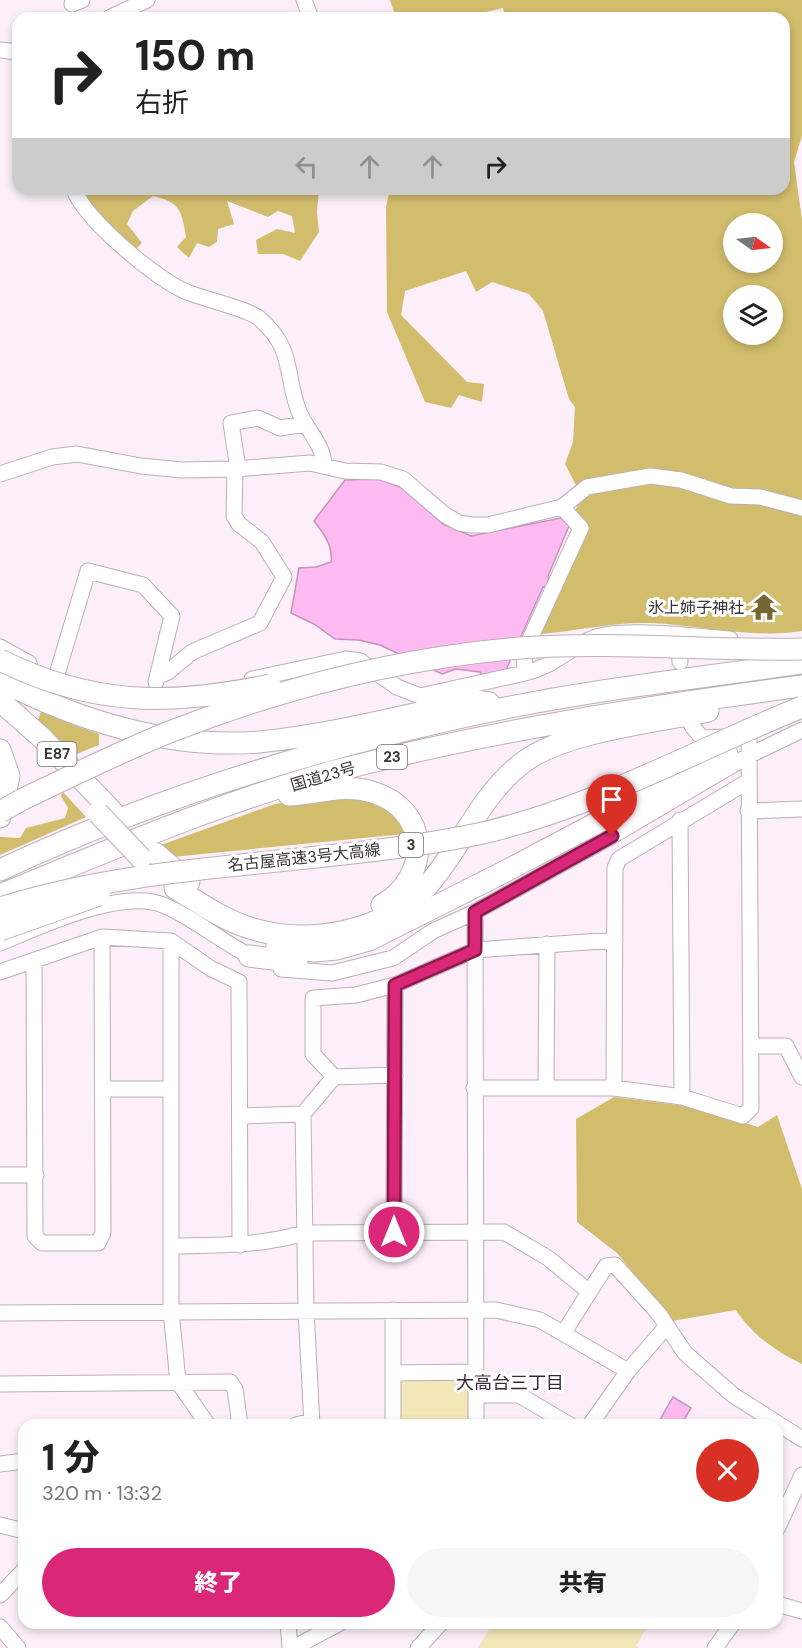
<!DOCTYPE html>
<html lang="ja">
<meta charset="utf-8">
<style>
:root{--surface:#fff;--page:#f6f6f6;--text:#222;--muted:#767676;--accent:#db2777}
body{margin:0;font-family:"DM Sans","Noto Sans JP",sans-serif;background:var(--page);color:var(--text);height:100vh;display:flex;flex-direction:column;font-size:22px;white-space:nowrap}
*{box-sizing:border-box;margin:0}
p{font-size:20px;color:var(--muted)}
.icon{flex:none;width:33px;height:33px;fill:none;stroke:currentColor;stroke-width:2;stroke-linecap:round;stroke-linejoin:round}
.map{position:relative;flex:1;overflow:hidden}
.details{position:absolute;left:18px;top:1419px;width:765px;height:210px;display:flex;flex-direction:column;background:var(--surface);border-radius:18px;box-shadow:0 3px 9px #0003}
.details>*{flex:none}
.top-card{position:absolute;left:12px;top:12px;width:778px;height:183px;border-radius:18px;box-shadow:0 3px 9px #0003;background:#fff;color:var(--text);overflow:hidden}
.needle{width:39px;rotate:104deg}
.controls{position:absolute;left:723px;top:213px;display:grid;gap:12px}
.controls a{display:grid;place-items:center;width:60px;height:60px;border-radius:50%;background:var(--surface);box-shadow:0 3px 9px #0003;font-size:30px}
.pin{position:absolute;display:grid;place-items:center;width:51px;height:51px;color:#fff;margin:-62px -26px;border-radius:50% 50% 50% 0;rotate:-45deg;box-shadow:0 0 6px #0007}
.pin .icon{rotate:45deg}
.me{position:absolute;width:66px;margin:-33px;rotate:0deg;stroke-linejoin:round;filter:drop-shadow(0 0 4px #0008)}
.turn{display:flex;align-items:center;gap:21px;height:126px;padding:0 24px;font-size:27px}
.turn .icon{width:78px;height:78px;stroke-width:2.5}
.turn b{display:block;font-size:42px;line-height:51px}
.lanes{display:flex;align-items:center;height:57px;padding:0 24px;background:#0003;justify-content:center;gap:30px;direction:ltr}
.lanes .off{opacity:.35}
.round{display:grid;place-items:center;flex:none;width:63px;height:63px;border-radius:32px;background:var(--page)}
.overview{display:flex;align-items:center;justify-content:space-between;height:102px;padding:0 24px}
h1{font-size:36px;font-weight:800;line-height:45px}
.button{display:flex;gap:12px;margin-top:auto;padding:12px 24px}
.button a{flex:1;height:69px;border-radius:36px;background:var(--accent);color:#fff;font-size:24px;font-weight:800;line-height:69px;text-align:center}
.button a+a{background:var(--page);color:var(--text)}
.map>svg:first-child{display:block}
.green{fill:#f3e6b7}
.forest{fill:#d2bd6c;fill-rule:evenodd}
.water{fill:#ffbbf1;stroke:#c493ba;stroke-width:1.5}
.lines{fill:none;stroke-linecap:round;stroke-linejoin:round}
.minor-casing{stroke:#bbafb8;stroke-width:17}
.highway-casing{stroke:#bbafb8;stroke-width:23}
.minor{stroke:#fff;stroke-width:15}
.highway{stroke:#fff;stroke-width:21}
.highway-bridge-casing{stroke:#bbafb8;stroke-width:23;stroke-linecap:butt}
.highway-bridge{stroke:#fff;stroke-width:21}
.route-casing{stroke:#8e194d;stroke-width:15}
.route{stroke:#db2777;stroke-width:10}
.labels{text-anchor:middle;stroke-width:6;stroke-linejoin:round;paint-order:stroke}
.shield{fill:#fff;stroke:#747274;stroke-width:1.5}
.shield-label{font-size:15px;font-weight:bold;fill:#393538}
.poi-label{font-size:16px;fill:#393538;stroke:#fff;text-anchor:end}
.street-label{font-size:16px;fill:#393538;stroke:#fff}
.neighbourhood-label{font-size:18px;fill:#352b33;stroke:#fff}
</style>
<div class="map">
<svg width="802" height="1648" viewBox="0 0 802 1648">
<rect width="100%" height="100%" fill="#fceff9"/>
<!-- green -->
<path class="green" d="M471,1378V1425H399V1379Z
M493,1623H649L636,1646L639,1648H478Z"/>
<!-- forest -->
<path class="forest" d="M390,0H802V136L794,162L802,220V631C751,639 700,625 650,623C612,622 577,631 540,634L586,529L573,515L582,497L565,464L573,442L575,407L569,399L543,311L529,294L492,282L476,292L466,271L405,291L401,315L467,382L484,384L482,402L459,395L451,408L425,402L387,312L386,207L390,189H784V18H505L503,8L460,18L394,12ZM734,224H772V262H734ZM734,296H772V334H734Z
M80,189H319L317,212L319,232L300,261L283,254H258L256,240L277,229L295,233L292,216L278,211L268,217L227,201L234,224L218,229L217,242L209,247L197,243L189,258L177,247L186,237C182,211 180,202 153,196L133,211L127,224L142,243L135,250L82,197Z
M42,707L73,725L99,734V745L74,755L38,721Z
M63,792L86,817L0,855V837L20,838L26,828L65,818L68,808L61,796Z
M352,795C378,803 396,807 404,834L172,857L161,845L275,804Z
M614,1097L687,1106L758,1127L777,1115L802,1189V1364C777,1352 751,1334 736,1310L672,1321L617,1253L577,1222L576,1119Z"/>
<!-- water -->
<path class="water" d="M379,479L402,488L443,524L471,536L561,518L569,526L548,576L549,587H543L506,670L483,677L480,672L456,669L442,674L380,645L359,640L335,639L314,624L291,613L299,568L316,567L331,562C333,545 324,534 314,521L345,480Z
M673,1397L691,1408L681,1425H657Z"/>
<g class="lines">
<defs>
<path id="minor" d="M304,0L311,18
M72,4L82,0
M109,18L147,0
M0,50L18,52
M74,189C83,218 158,281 187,292C203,299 249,309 260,319C294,349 285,372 298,409C305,429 324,444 324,466
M238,469L231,423L258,418L280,428L305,424
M0,474L52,457L77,454L141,466L182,470L235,469L310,463L345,471L381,472L403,479L445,515L459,523L472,525H488L562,507L587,487L650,476L681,480L731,496L760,497L802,508
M679,638L680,662
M0,647L29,663
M525,673C552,667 567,650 591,639C617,626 698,637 730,639
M57,674L88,571L143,585L172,616L156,682
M158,676L168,672L192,652L260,623L284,577L262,542L239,524L234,516L235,469
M252,679L346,659L360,661L397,687L420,696L525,673L524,652L581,528L562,507
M748,811L802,809
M680,820L682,1097
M475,912L476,1425
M171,941V1311L178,1382L208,1425
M0,943C41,926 121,888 163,905C196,918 225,946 259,960
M34,960L35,1236L42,1243H98L103,1233L102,937
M281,969L332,973L393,958L433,931L475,912L612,836L748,756L802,730
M0,972L102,937L171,941L210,968L239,982L240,1245
M751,1046H786L802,1077
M395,1075L334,1077L313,1054V998L356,995L395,985L475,950L615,940
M474,1088H614L682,1097L743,1116L751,1108L749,736L702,738L692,726
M546,1088L547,944
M614,1088L615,868L619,859L747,782
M103,1089H171
M240,1116L303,1114
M0,1175H36
M394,1232L395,985
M172,1246C217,1245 261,1246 304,1233L504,1232L548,1258L588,1291
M0,1313L496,1310L540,1320L628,1371
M564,1332L606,1266L615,1265L659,1314L685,1353L733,1395L802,1439
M393,1373L476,1372
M0,1384L230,1382L235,1389L240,1425
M476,1395H519L570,1425
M296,1425L312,1421
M312,1425L306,1310L303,1114L334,1077
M393,1425V1310
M590,1425L628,1371L666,1327
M0,1464L24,1461
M0,1525L20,1530L24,1528
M777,1529L802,1475
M0,1595L24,1570
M777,1604L802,1611
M288,1623L290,1648
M0,1627L18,1648
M293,1648L340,1623
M418,1648L441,1623
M715,1648L733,1623"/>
<path id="highway" d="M0,680C78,721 170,749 259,742C332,735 404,715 475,701L489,703
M0,701L41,737L111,810
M0,750L9,776L0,817
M289,795C316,794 345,783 372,792C430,809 432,876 382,905
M155,853L189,882
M0,870C161,795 336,742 510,707C606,688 705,677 802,663
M175,888C198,902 222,919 247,927C306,947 385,933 428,885C463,845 481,793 525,761C567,731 656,722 708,711
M0,895C110,850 221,802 335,771C489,731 645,707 802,686
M277,946L315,951L337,949L369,940L500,874L727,754
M249,956L297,962"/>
</defs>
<!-- minor casing -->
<use href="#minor" class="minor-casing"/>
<!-- highway casing -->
<use href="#highway" class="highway-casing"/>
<!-- minor -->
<use href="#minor" class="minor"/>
<!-- highway -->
<use href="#highway" class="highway"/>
<defs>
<path id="highway-bridge" d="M0,660C92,706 171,706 270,685
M0,812L23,799C72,776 121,751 172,731C282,688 402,658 520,648C614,641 708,651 802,649
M98,813L141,858
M0,908C156,859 319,867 478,834C592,809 695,750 802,707
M0,930L99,895"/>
</defs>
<!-- highway-bridge casing -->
<use href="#highway-bridge" class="highway-bridge-casing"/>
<!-- highway-bridge -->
<use href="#highway-bridge" class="highway-bridge"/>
</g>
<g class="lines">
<defs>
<path id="route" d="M394,1232L395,985L475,950V912L612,836"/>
</defs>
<!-- route casing -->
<use href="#route" class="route-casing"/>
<!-- route -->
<use href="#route" class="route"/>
</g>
<!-- icons -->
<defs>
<symbol id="temple-bare" viewBox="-9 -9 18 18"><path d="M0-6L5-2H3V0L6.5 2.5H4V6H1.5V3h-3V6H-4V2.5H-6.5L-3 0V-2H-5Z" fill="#746734" stroke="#fff" stroke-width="2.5" paint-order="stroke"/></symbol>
</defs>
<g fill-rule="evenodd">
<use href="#temple-bare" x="745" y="588" width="38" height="38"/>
</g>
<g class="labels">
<!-- shield labels -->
<g class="shield">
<rect x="37.5" y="742" width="39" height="24" rx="4.5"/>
<rect x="377" y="745" width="30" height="24" rx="4.5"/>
<rect x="399" y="833" width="24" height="24" rx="4.5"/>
</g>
<g class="shield-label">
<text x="57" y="759">E87</text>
<text x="392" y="762">23</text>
<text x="411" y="850">3</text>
</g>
<!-- poi labels -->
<g class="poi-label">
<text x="744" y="613">氷上姉子神社</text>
</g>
<!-- street labels -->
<g class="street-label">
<text transform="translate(323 776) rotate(-16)" y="6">国道23号</text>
<text transform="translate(304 857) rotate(-6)" y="6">名古屋高速3号大高線</text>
</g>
<!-- neighbourhood labels -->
<g class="neighbourhood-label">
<text x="510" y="1389">大高台三丁目</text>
</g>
</g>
</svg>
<div class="controls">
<a><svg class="needle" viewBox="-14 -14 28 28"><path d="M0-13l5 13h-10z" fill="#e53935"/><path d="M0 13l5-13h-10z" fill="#767676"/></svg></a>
<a><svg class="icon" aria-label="layers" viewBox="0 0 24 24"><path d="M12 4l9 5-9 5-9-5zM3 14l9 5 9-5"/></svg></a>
</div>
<div class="pin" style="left:612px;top:836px;background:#d93025"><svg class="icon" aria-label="arrive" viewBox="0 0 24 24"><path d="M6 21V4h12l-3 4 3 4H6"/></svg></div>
<svg class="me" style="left:394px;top:1232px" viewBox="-20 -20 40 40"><circle r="17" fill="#db2777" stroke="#fff" stroke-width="3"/><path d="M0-11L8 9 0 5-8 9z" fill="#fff"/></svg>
<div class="top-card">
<div class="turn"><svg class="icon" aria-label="right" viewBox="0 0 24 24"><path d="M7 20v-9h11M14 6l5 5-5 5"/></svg><div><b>150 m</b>右折</div></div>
<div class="lanes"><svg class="icon off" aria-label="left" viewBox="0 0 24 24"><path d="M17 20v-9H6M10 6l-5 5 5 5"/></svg><svg class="icon off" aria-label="ahead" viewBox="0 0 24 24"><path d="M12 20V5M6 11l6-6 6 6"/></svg><svg class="icon off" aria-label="ahead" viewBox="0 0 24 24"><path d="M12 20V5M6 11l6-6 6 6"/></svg><svg class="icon" aria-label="right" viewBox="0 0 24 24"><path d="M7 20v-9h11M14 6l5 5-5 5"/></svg></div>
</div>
<section class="details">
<div class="overview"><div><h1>1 分</h1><p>320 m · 13:32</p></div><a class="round" style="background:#d93025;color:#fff"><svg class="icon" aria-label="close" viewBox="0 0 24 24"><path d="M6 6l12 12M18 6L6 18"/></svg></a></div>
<div class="button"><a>終了</a><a>共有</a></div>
</section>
</div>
